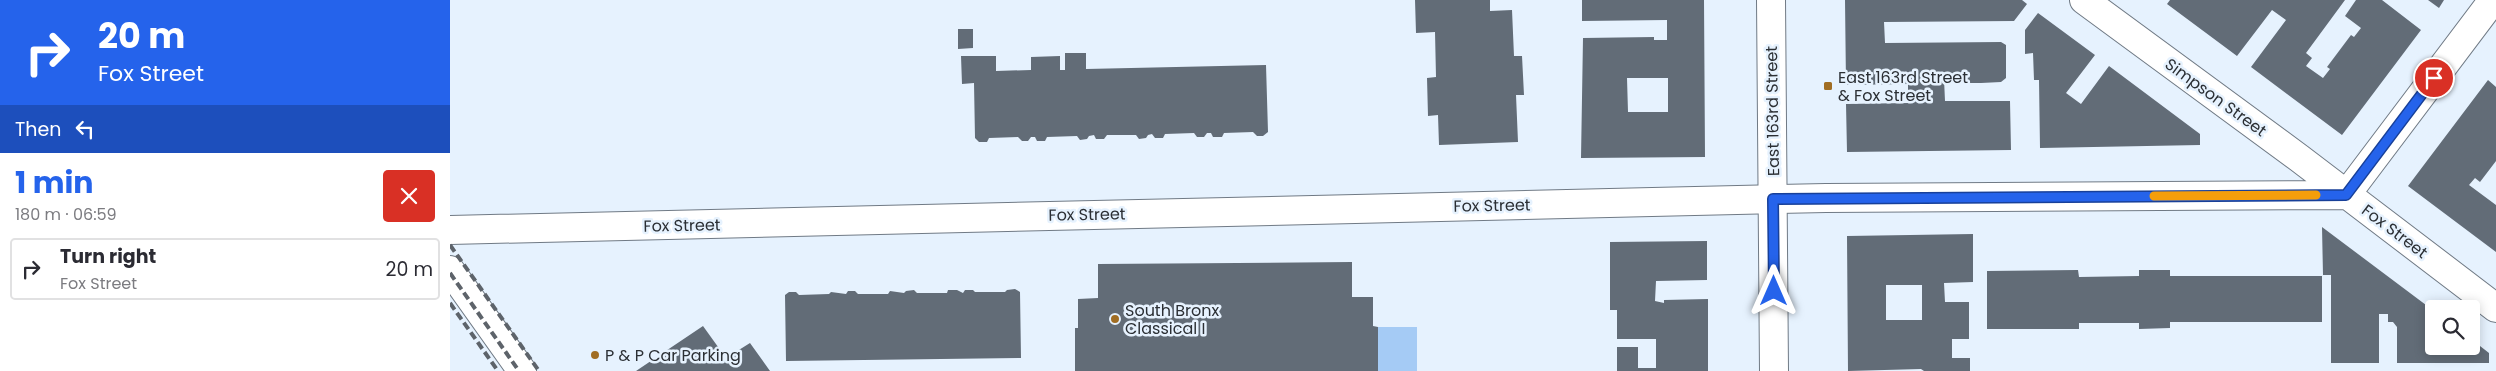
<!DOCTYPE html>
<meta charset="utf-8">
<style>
:root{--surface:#fff;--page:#f2f2f3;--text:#2b2b33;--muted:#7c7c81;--line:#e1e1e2;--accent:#2563eb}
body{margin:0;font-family:Poppins,sans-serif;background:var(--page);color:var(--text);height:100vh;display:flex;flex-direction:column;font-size:19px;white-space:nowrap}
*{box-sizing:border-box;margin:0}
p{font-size:16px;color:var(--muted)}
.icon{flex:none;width:28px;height:28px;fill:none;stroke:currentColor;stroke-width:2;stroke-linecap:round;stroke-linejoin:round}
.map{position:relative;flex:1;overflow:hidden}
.panel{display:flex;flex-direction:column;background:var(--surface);width:450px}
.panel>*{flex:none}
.guide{background:#2563eb;color:#fff;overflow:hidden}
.buttons{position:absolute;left:1975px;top:300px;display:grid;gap:10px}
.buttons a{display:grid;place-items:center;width:55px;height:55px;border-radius:5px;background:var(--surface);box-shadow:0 2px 12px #0003;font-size:25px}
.pin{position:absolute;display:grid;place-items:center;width:42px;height:42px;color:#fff;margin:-21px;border:2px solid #fff;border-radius:50%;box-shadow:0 1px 5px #0007}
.me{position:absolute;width:55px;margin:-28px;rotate:0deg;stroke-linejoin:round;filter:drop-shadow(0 0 4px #0008)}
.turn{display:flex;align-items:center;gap:18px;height:105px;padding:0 15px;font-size:22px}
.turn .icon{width:65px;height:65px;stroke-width:2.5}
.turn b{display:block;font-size:35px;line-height:42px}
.then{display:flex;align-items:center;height:48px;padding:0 15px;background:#0003;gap:10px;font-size:19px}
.round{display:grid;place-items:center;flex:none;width:52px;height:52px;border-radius:5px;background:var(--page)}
.headline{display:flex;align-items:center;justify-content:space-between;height:85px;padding:0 15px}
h1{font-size:30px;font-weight:700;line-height:38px;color:var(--accent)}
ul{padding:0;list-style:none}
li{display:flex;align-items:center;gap:15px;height:62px;margin:0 10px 8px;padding:0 5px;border:2px solid var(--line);border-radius:5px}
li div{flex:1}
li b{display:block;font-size:19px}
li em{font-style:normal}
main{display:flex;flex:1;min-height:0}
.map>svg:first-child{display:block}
.green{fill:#a5cbf5}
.building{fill:#626c77;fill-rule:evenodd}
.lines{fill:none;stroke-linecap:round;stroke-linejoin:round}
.street-casing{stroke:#707a85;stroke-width:30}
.secondary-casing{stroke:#707a85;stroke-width:30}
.street{stroke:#fff;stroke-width:28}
.secondary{stroke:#fff;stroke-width:28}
.rail{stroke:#5d636a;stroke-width:4;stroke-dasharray:8 4;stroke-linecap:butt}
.route-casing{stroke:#184099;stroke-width:12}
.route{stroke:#2563eb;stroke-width:9}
.slow{stroke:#f59e0b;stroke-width:9}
.poi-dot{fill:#a06d23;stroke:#e6f2fe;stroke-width:2}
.labels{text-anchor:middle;stroke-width:5;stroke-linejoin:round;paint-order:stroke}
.poi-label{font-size:16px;fill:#2b2f34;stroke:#e6f2fe;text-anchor:start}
.street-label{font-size:16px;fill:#2b2f34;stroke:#e6f2fe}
</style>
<main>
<section class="panel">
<div class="guide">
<div class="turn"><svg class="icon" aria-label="right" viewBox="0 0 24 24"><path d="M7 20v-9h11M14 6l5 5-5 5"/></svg><div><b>20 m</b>Fox Street</div></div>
<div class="then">Then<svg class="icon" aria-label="left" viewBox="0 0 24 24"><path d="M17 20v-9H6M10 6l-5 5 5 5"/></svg></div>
</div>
<div class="headline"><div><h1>1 min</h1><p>180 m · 06:59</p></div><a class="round" style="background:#d93025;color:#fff"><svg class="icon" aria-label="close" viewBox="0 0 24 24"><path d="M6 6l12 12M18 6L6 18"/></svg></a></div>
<ul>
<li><svg class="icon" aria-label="right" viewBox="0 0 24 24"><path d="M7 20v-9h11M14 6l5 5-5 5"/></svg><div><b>Turn right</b><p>Fox Street</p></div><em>20 m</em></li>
</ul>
</section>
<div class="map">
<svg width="2046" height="371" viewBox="0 0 2046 371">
<rect width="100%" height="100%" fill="#e6f2fe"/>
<!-- green -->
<path class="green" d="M928,327H967V371H928Z"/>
<!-- building -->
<path class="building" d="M965,0H1040V11L1062,10L1064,56H1072L1074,95H1066L1068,142L989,145L988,115L978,116L977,78L986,77L985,32L966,33Z
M1132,0H1254L1255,157L1131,158L1133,38L1204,37V40H1217V20L1132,21ZM1177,78H1218V112H1178Z
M1395,0H1572L1577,4L1564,21L1434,22L1435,43L1551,42L1556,45V78L1551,82L1531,83H1502V79H1494L1495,101H1560L1561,150L1397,152L1396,104L1458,103V84L1396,85Z
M1720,0H1895L1856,53L1862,58L1856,66L1873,78L1880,69L1877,67L1901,35L1904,37L1911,28L1895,16L1906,0H1932L1971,30L1892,135L1801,67L1836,20L1822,10L1787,56L1717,4Z
M1978,0H1994L1989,8Z
M1588,13L1645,55L1616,93L1631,104L1659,66L1750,134V145L1590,148L1589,80H1584L1583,53L1575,54V30Z
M508,29H523V48L508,49Z
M615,53H636V69L816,65L818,132L813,136H807L803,132L774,133L772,137H763L761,133H757L754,137H747L744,133L715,134L713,138H705L702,134L698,135L696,138L689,139L686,135H657L654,139H646L644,135L639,136L637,139L630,140L627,136L597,137L595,141H587L585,137H581L578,141H572L568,137L539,138L537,142H529L525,138L524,83L512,84L511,56H546V71L581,70V57L610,56V70H615Z
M2038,80L2046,87V161L2030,182L2025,178L2019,185L2046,205V252L1958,186Z
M1872,227L1984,311V346H2021V339L2039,353V363H1947V327L1943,322H1938V314H1929V363H1881V275H1873Z
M1523,234V282L1494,283L1495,302H1519V339H1502V358H1520V371H1474L1471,369L1398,371L1397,236ZM1436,285H1472V320H1436Z
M1257,241V280L1206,281L1205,301L1214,303V300L1258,299V371H1167V347H1188V368H1206V339H1167V310H1160V242Z
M902,262V297H923V326L928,327V371H625V328H628V299L648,298V264Z
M1628,270L1629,277L1689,276V270H1720V276H1872V322H1720V328L1689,329V323H1629V329H1537V271Z
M565,289L570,292L571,358L336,361L335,295L339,292H346L349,295L379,294L381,292L396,294L398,291H405L408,294H438L440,291L454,293L456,291L464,290L467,293H497L498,290H507L513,293L515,290H523L525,292H555L557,290Z
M253,326L276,358L300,343L320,371H186Z"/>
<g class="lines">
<defs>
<path id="street" d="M1634,0L1849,158L2046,308
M1896,195L2043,0
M0,230L1376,198L1896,195"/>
<path id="secondary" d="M1321,0L1324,371
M0,270L72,371"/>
</defs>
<!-- street casing -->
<use href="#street" class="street-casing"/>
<!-- secondary casing -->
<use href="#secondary" class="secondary-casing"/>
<!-- street -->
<use href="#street" class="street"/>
<!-- secondary -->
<use href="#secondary" class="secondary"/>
<!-- rail -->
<path class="rail" d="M0,245L89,371
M0,273L69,371
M0,303L48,371"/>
</g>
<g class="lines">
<defs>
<path id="route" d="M1324,291L1323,199L1896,195L1984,78"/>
</defs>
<!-- route casing -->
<use href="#route" class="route-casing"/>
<!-- route -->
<use href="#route" class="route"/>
<!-- slow -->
<path class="slow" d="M1704,196L1866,195"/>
</g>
<!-- markers -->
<g class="poi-dot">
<rect x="1373" y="81" width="10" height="10" rx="2.5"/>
<circle cx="665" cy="319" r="5"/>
<circle cx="145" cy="355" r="5"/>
</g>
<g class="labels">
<!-- poi labels -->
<g class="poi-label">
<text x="1388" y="83">East 163rd Street<tspan x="1388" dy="18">&amp; Fox Street</tspan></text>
<text x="675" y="316">South Bronx<tspan x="675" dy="18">Classical I</tspan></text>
<text x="155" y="361">P &amp; P Car Parking</text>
</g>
<!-- street labels -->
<g class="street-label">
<text transform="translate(1766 97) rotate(36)" y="6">Simpson Street</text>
<text transform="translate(1322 111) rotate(-91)" y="6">East 163rd Street</text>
<text transform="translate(1042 205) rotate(-1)" y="6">Fox Street</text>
<text transform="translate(637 214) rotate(-1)" y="6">Fox Street</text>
<text transform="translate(232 225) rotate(-1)" y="6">Fox Street</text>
<text transform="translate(1945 231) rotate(37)" y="6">Fox Street</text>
</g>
</g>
</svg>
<div class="buttons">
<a><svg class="icon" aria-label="search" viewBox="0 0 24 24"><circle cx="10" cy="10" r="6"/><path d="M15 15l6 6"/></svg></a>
</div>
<div class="pin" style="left:1984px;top:78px;background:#d93025"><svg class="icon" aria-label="arrive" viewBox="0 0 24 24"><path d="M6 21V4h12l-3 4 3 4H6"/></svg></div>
<svg class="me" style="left:1324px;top:291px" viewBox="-20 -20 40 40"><path d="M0-17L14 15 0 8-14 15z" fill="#2563eb" stroke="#fff" stroke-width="4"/></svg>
</div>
</main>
